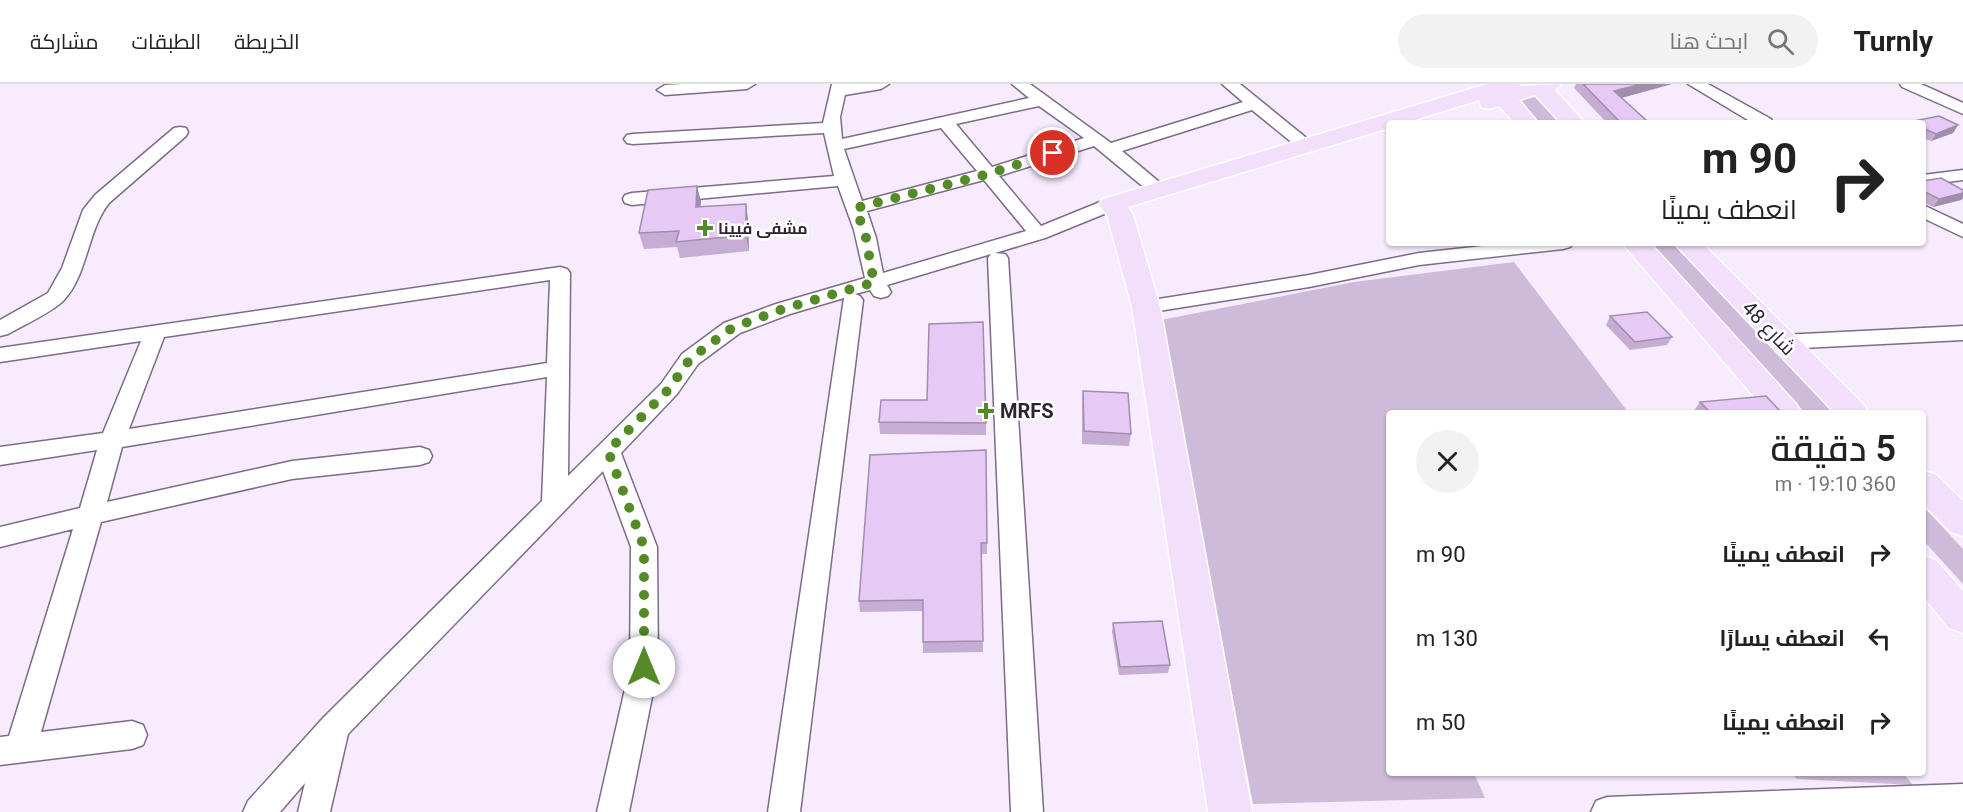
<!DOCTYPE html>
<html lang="ar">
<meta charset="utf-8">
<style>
:root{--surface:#fff;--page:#f2f2f2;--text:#222;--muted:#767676;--line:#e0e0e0}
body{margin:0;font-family:Roboto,Cairo,sans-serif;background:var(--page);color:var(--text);direction:rtl;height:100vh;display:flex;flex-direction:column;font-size:22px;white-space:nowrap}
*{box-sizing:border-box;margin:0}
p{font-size:20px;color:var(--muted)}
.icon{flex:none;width:33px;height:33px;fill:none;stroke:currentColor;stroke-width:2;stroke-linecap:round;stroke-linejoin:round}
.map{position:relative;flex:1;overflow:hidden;direction:ltr}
.details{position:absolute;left:1386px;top:326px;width:540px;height:366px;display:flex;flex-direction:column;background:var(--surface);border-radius:6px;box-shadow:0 2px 4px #0004;direction:rtl}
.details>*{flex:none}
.guide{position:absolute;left:1386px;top:36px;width:540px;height:126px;border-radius:6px;box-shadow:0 2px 4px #0004;direction:rtl;background:#fff;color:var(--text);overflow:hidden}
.pin{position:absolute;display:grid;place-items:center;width:51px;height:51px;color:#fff;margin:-26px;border:3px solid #fff;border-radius:50%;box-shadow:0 2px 6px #0007}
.me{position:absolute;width:66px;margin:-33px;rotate:0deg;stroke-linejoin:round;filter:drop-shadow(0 0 4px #0008)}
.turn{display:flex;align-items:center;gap:21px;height:126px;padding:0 30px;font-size:27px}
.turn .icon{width:78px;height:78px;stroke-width:2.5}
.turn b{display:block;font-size:42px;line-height:51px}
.round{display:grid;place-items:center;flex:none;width:63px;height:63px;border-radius:32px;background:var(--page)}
.headline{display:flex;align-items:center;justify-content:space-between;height:102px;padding:0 30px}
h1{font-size:36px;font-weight:600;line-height:45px}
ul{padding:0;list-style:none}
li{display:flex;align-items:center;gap:18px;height:84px;padding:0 30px}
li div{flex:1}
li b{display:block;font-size:22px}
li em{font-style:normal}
header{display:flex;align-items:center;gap:36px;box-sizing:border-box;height:84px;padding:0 30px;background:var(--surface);border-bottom:2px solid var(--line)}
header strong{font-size:28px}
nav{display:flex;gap:33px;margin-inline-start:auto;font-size:21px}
.search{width:420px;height:54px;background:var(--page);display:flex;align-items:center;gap:15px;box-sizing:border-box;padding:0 21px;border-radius:33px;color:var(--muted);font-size:22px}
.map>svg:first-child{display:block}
.green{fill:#cebad9}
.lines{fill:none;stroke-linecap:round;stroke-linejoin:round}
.minor-casing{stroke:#7e6b87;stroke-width:3}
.primary-casing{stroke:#fff;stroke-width:3}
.minor{fill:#fff;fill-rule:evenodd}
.primary{fill:#f1dffb;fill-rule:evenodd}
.wall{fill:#c6add3}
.shaded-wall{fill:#a18dac}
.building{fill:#e6c9f5;stroke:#a18dac;stroke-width:1.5}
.route{stroke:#548b26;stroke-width:10;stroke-dasharray:0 18}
.poi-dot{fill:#548b26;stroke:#fff;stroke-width:2}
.labels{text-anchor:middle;stroke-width:5;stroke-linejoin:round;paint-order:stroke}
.far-poi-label{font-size:16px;font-weight:bold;fill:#2c2530;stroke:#fff;text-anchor:start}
.street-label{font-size:20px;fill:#2c2530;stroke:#fff}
.poi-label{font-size:20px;font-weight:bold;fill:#2c2530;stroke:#fff;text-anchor:start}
</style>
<header>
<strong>Turnly</strong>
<div class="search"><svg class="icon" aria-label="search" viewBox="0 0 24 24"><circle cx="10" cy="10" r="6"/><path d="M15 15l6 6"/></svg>ابحث هنا</div>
<nav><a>الخريطة</a><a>الطبقات</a><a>مشاركة</a></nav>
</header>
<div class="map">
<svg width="1963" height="728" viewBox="0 0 1963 728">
<rect width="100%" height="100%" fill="#f7ebfe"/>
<!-- green -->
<path class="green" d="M1537,11L1563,39H1540L1520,16Z
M1647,159H1673L1834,328H1804Z
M1514,178L1628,328H1389V688L1474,689L1485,714L1253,720L1161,236L1354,198Z
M1923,422L1963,465V500L1923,456Z
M1792,689H1903L1913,701L1797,695Z"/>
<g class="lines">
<defs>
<path id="minor" d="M682,0H755L747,5L665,11L657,6L665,1Z
M832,0H889L881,5L845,11L840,33L842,55L1029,14L1012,0H1030L1111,59L1243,18L1222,0H1240L1315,61L1312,65H1300L1252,26L1122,67L1164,102L1167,106L1164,110H1152L1094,62L999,92L1041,142L1105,116H1119L1121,120L1119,124L1045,154L995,169L1005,170L1008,174L1043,728H1011L988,174L991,170L887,201L891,208L888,212L881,214L874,212L870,206L855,210L860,212L863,216L800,728H768L844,214L790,230L740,249L698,280L677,310L621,369L657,463L658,583L629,728H597L630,583L631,463L603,387L348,650L330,728H298L305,699L280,728H243L248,717L324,633L542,417L547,293L122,363L107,418L292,377L420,363L429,366L432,372L429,378L420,381L292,395L101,438L41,648L132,637L143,641L147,651L143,661L132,665L0,681V653L9,652L73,445L0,463V443L80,424L97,366L0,381V363L103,349L141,257L0,278V264L560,183L567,185L570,189L568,392L661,300L682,270L724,239L776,220L865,194L854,146L838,102L632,121L625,119L623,115L625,111L632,109L834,92L824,49L633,60L627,59L624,55L627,51L633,50L823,39ZM1039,22L1084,54L992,83L956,40ZM941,44L977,87L862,117L844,65ZM984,96L1026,147L883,189L876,154L867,127ZM550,196L547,279L129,345L164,253Z
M1688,0H1708L1771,35L1773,39H1753Z
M1900,0H1921L1963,19V30L1902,3Z
M180,43L186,44L188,48L186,52L109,119C87,147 88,190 64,216C54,227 22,242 8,250L0,252V236L48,209L62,184L83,126L95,111L174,44Z
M1963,86V96L1923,101V91Z
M1923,121L1963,140V153L1923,134Z
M1510,159H1573L1570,163L1563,165L1419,181L1309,203L1146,229L1139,228L1136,223L1139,218L1146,217L1309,191L1419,169Z
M1963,242V256L1782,265L1774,263L1771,258L1774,253L1782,251Z
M1963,700V728H1591L1596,717L1607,713Z"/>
<path id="primary" d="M1487,0H1521L1519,2L1561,0L1555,6L1585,39H1561L1535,11L1519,16L1538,39H1515L1499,22L1489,25L1481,23L1479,16L1405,39H1389V44L1128,123L1133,131L1160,223L1252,728H1208L1132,223L1107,131L1099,120L1103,115Z
M1622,159H1650L1796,320L1801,328H1767Z
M1674,159H1702L1863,320L1868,328H1834Z
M1923,387L1935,390L1963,417V452L1951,448L1923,420Z
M1923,472L1936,476L1963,507V549L1949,544L1923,512Z"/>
</defs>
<!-- minor casing -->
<use href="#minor" class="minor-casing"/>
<!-- primary casing -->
<use href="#primary" class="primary-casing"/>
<!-- minor -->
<use href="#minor" class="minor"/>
<!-- primary -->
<use href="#primary" class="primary"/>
</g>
<!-- wall -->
<path class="wall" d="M1576,0H1672L1621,14L1647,37L1646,39H1607L1574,4Z
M1939,32L1958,41L1953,49L1931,57L1923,54V39H1909V38Z
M1923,97L1963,106V114L1961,116L1933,123L1923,118Z
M701,117L700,123L746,120L748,136L749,167L680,174L677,163L644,165L639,149Z
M1610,232L1672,253L1667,261L1630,266L1606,241Z
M1083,307L1131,350L1129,362L1082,360V319Z
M1700,318L1781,328H1693Z
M879,338L986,339V351L880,350Z
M986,366L987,470H981L983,568L923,569V527L860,528L859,517Z
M1113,539L1170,581L1168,589L1119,591L1112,548Z"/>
<!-- shaded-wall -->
<path class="shaded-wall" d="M1642,0H1672L1610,17L1614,7Z
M1958,41L1953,49L1931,57L1936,50Z
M697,102L701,117L699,139L696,123Z
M1963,109V114L1961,116L1933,123L1939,115Z
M746,120L748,136L749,167L746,151Z"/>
<!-- building -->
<path class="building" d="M1583,0H1642L1614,7L1647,37L1621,39Z
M1939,32L1958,41L1936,50L1923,44V39H1912L1909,38Z
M1941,94L1963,106V109L1939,115L1923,107V97Z
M697,102L696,123L746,120V151L676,158L679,147L639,149L648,106Z
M1647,228L1672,253L1635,258L1610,232Z
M983,238L986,339L879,338L881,316H927L929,240Z
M1083,307L1128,309L1131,350L1084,347Z
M1766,312L1781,328H1710L1700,318Z
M986,366L987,459H981L983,557L923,558V516L859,517L870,371Z
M1162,537L1170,581L1120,583L1113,539Z"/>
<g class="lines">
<!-- route -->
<path class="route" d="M644,583V463L608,367L669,305L690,275L732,244L783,225L875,198L870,182L868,160L856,124L988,90L1053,69"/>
</g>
<!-- markers -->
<g class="poi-dot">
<path d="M702 135h6v6h6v6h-6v6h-6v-6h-6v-6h6z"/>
<path d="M983 318h6v6h6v6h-6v6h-6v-6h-6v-6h6z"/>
</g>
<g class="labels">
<!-- far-poi labels -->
<g class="far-poi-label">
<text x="718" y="150">مشفى فيينا</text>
</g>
<!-- street labels -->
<g class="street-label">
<text transform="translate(1769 244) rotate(46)" y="7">48 شارع</text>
</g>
<!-- poi labels -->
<g class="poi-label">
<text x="1000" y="334">MRFS</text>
</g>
</g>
</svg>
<div class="pin" style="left:1053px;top:69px;background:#d93025"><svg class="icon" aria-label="arrive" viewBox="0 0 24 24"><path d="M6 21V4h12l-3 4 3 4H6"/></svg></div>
<svg class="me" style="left:644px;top:583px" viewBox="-20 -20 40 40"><circle r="19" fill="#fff"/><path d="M0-13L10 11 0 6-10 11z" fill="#548b26"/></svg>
<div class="guide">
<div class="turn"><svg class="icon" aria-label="right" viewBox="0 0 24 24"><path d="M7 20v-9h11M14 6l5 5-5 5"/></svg><div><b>90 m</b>انعطف يمينًا</div></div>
</div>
<section class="details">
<div class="headline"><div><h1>5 دقيقة</h1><p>360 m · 19:10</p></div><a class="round"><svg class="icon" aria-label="close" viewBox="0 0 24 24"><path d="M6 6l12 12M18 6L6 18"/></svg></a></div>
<ul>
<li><svg class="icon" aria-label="right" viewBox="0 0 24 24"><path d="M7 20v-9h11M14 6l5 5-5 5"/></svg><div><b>انعطف يمينًا</b></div><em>90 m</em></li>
<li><svg class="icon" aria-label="left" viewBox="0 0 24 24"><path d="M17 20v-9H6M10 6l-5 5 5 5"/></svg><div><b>انعطف يسارًا</b></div><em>130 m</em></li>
<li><svg class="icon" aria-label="right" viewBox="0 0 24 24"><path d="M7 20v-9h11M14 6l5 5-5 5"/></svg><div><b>انعطف يمينًا</b></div><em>50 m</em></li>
</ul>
</section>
</div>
